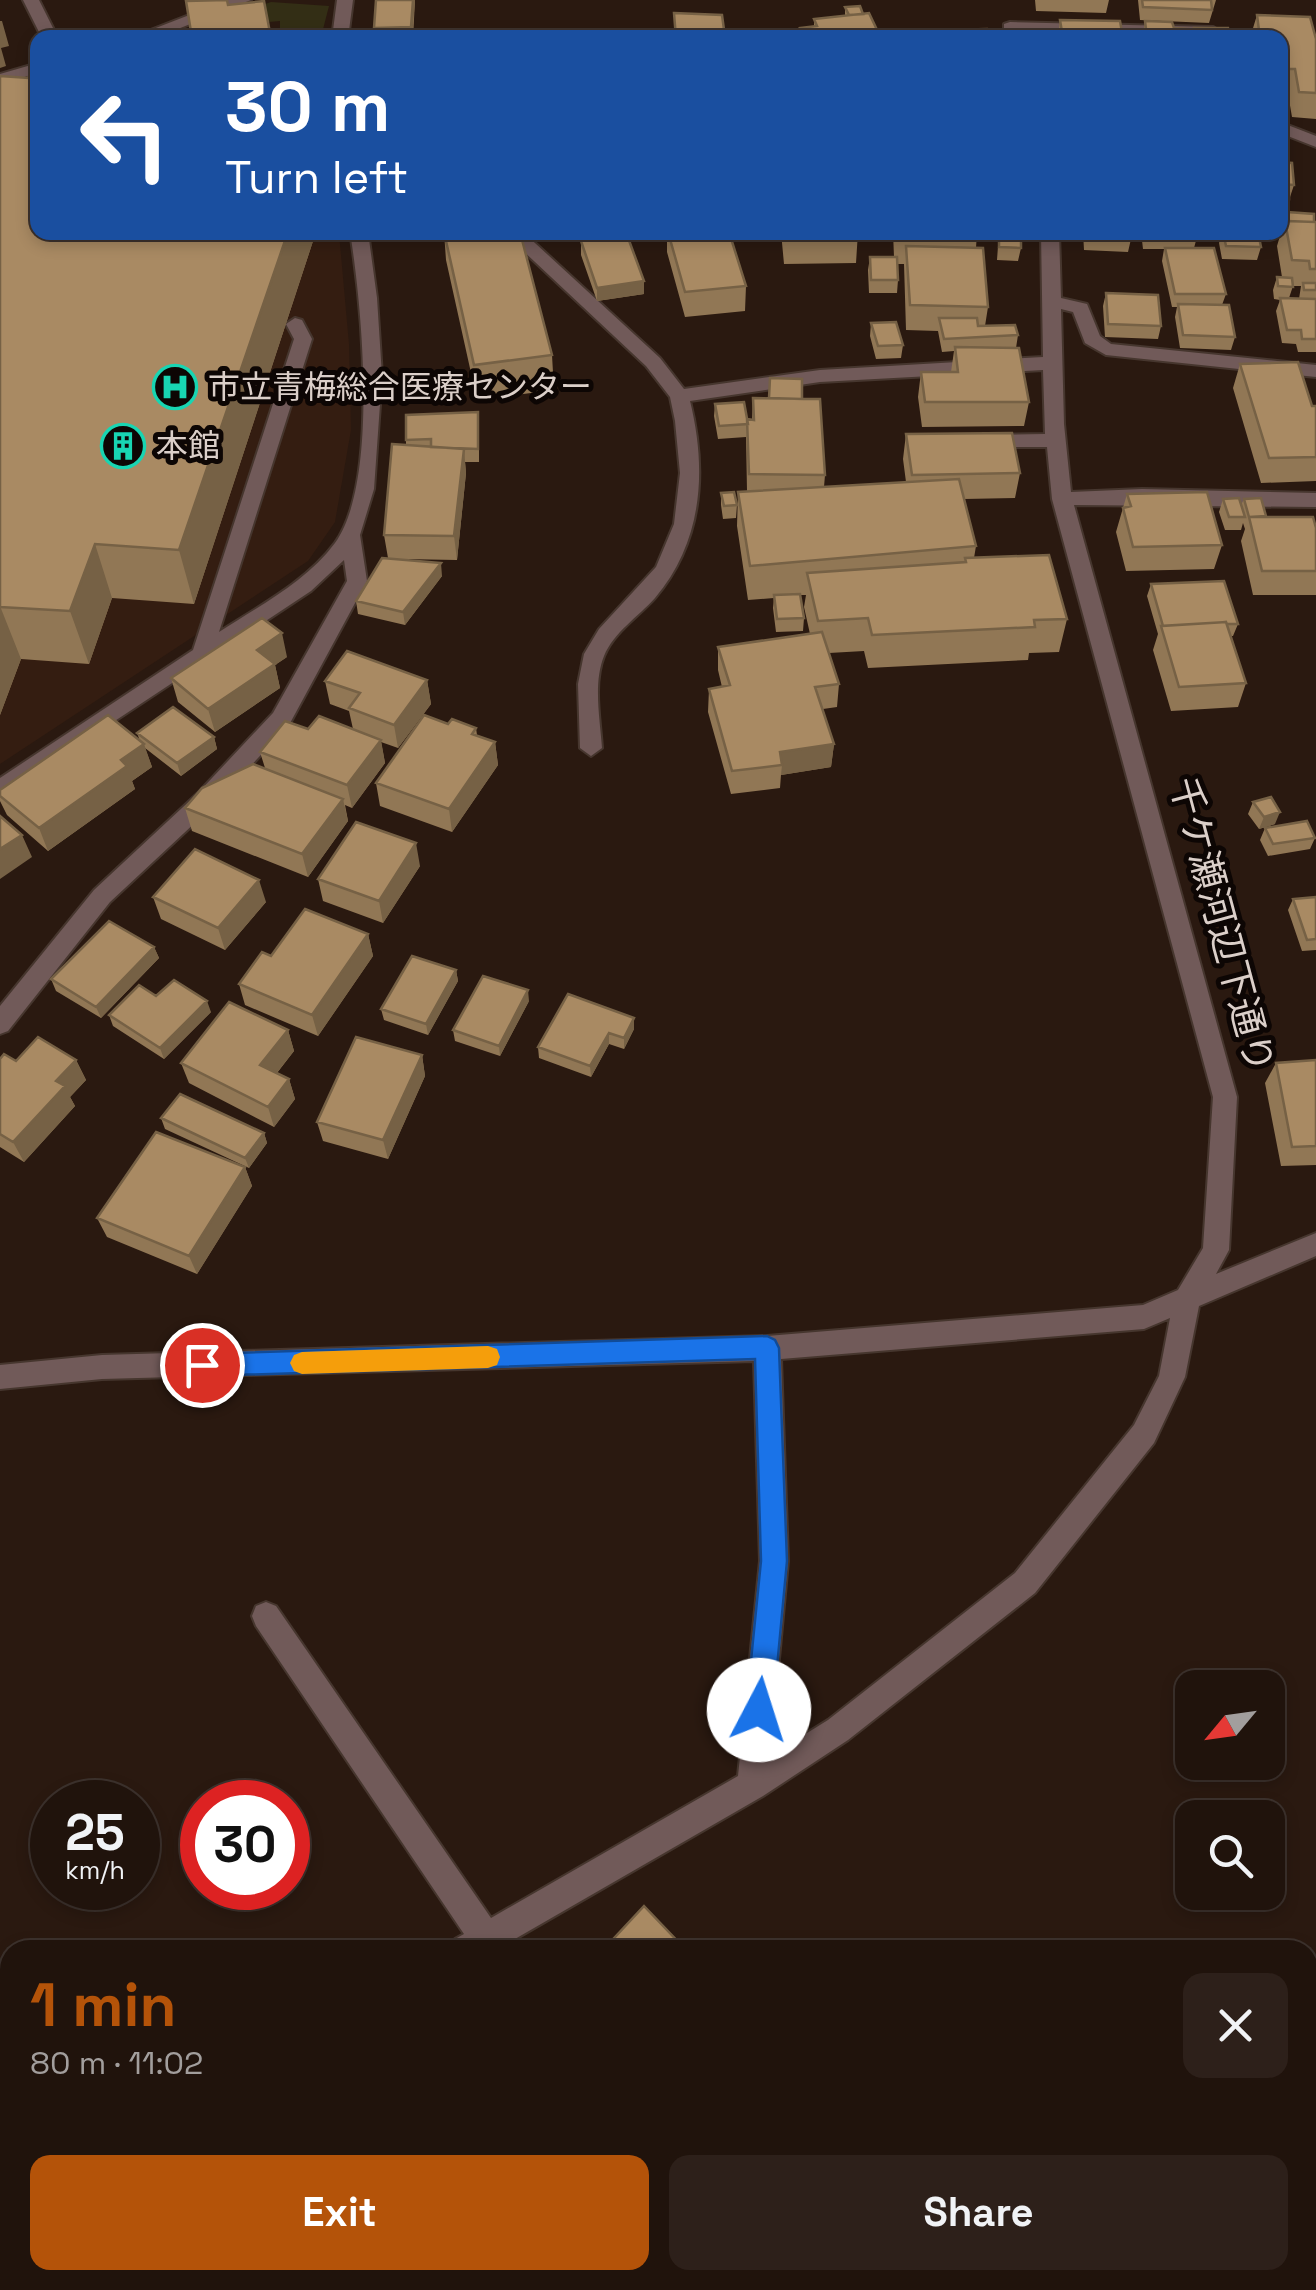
<!DOCTYPE html>
<meta charset="utf-8">
<style>
:root{--surface:#20130c;--page:#2d201a;--text:#f1f3f6;--muted:#a29e9d;--line:#3d322d;--accent:#b45309}
body{margin:0;font-family:"Space Grotesk","Noto Sans JP",sans-serif;background:var(--page);color:var(--text);height:100vh;display:flex;flex-direction:column;font-size:38px;white-space:nowrap}
*{box-sizing:border-box;margin:0}
p{font-size:32px;color:var(--muted)}
.icon{flex:none;width:55px;height:55px;fill:none;stroke:currentColor;stroke-width:2;stroke-linecap:round;stroke-linejoin:round}
.map{position:relative;flex:1;overflow:hidden}
.sheet{position:absolute;left:0px;top:1940px;width:1318px;height:350px;display:flex;flex-direction:column;background:var(--surface);border-radius:30px 30px 0 0;box-shadow:0 5px 15px #0003,0 0 0 2px var(--line)}
.sheet>*{flex:none}
.banner{position:absolute;left:30px;top:30px;width:1258px;height:210px;border-radius:20px;box-shadow:0 5px 15px #0003,0 0 0 2px var(--line);background:#1a4fa0;color:#fff;overflow:hidden}
.needle{width:65px;rotate:241deg}
.fabs{position:absolute;left:1175px;top:1670px;display:grid;gap:20px}
.fabs a{display:grid;place-items:center;width:110px;height:110px;border-radius:20px;background:var(--surface);box-shadow:0 5px 15px #0003,0 0 0 2px var(--line);font-size:50px}
.speed{position:absolute;left:30px;top:1780px;display:flex;gap:20px;font-size:50px;font-weight:700;text-align:center}
.speed>*{display:grid;place-content:center;width:130px;height:130px;border-radius:50%;background:var(--surface);box-shadow:0 5px 15px #0003,0 0 0 2px var(--line);line-height:1}
.speed small{font-size:25px;font-weight:400}
.speed .limit{border:15px solid #d22;background:#fff;color:#111}
.pin{position:absolute;display:grid;place-items:center;width:85px;height:85px;color:#fff;margin:-42px;border:5px solid #fff;border-radius:50%;box-shadow:0 2px 10px #0007}
.me{position:absolute;width:110px;margin:-55px;rotate:5deg;stroke-linejoin:round;filter:drop-shadow(0 0 8px #0008)}
.turn{display:flex;align-items:center;gap:35px;height:210px;padding:0 30px;font-size:45px}
.turn .icon{width:130px;height:130px;stroke-width:2.5}
.turn b{display:block;font-size:70px;line-height:85px}
.round{display:grid;place-items:center;flex:none;width:105px;height:105px;border-radius:20px;background:var(--page)}
.head{display:flex;align-items:center;justify-content:space-between;height:170px;padding:0 30px}
h1{font-size:60px;font-weight:800;line-height:75px;color:var(--accent)}
.primary-button{display:flex;gap:20px;margin-top:auto;padding:20px 30px}
.primary-button a{flex:1;height:115px;border-radius:20px;background:var(--accent);color:#fff;font-size:40px;font-weight:800;line-height:115px;text-align:center}
.primary-button a+a{background:var(--page);color:var(--text)}
.map>svg:first-child{display:block}
.built{fill:#341d11}
.green{fill:#332e15}
.lines{fill:none;stroke-linecap:round;stroke-linejoin:round}
.minor-casing{stroke:#46362e;stroke-width:4}
.minor{fill:#715a59;fill-rule:evenodd}
.wall{fill:#917755;fill-rule:evenodd}
.shaded-wall{fill:#766145}
.building{fill:#a98a63;stroke:#766145;stroke-width:2.5}
.route{fill:#1a73e8;stroke:#114b97;stroke-width:2.5}
.slow{fill:#f59e0b}
.labels{text-anchor:middle;stroke-width:10;stroke-linejoin:round;paint-order:stroke}
.far-poi-label{font-size:32px;fill:#dbcfc9;stroke:#0d0604;text-anchor:start}
.street-label{font-size:38px;fill:#dbcfc9;stroke:#0d0604}
</style>
<div class="map">
<svg width="1316" height="2290" viewBox="0 0 1316 2290">
<rect width="100%" height="100%" fill="#2a1910"/>
<!-- built -->
<path class="built" d="M0,91L38,232L339,233L349,344L351,430L335,522L308,561L0,764Z"/>
<!-- green -->
<path class="green" d="M271,2L329,6L321,37H315V29L280,28V21L197,28Z"/>
<g class="lines">
<defs>
<path id="minor" d="M23,0H39L58,38H42Z
M228,0H251L155,38H130Z
M337,0H353L348,38H332Z
M1010,22L1213,27L1221,32L1213,37L1004,30V24Z
M38,63V73L0,84V74Z
M1280,122L1316,136V147L1280,133Z
M350,232H368L377,298L382,376L374,489L360,535L367,581L289,725L213,806L110,902L8,1031L0,1034V1006L94,890L197,794L273,713L347,581L344,560L311,591L0,797V778L193,650L294,339L286,324L295,318L302,320L312,339L219,632C259,606 306,582 335,543C379,482 362,306 350,232Z
M503,232H523L660,358L684,389L820,370L1043,357L1041,232H1059L1061,298L1087,304L1100,336L1111,344L1316,365V377L1106,355L1085,343L1073,312L1061,309L1064,424L1071,492L1142,489L1316,493V507L1074,505L1237,1097L1229,1250L1216,1274L1316,1233V1256L1199,1306L1185,1377L1154,1443L1035,1593L848,1740L763,1796L496,1950H450L455,1939L464,1934L256,1626L252,1616L256,1606L266,1602L276,1606L491,1918L738,1776L760,1561L754,1361L102,1379L0,1389V1365L102,1355L767,1336L1143,1305L1178,1290L1203,1248L1213,1097L1052,499L1047,447H982L972,441L982,435L1045,434L1043,370L820,382L690,401C707,470 703,541 655,598C638,617 614,632 604,656C593,683 600,719 602,748L591,756L580,748L578,684L584,654L599,629L656,567L674,524L680,473L675,421L670,397L646,366ZM1170,1318L1159,1376L1134,1425L1015,1573L828,1720L770,1756L788,1561L781,1359L1144,1329Z
M0,2113H10V2145H0Z
M38,2280H74L70,2290H34Z"/>
</defs>
<!-- minor casing -->
<use href="#minor" class="minor-casing"/>
<!-- minor -->
<use href="#minor" class="minor"/>
</g>
<!-- wall -->
<path class="wall" d="M376,0H415L413,38H375L374,28Z
M1035,0H1109L1106,13L1036,11Z
M1138,0H1216L1209,23L1140,20Z
M845,7L863,14L878,32L891,38H799L800,28L814,26V19L845,16Z
M1257,15L1316,39V119L1292,117L1288,94H1280V38H1250Z
M1060,20L1123,38H1058Z
M1145,21L1174,28L1189,38H1143Z
M0,76L38,232H316L194,604L112,598L89,664L21,659L0,715Z
M1280,129L1286,154L1283,162L1294,185L1285,212L1280,211Z
M1287,212L1316,223V352H1298L1296,344L1282,343L1276,311L1280,300L1274,299L1273,290L1277,277H1282L1277,246ZM1293,286H1301L1299,299L1289,298Z
M444,232H520L552,355L554,390L477,400L446,260Z
M582,232H626L644,281V294L597,301L581,255V241H584Z
M667,232H729L746,286L745,311L685,317L667,252Z
M781,232H858L856,263L784,264Z
M893,232H977L976,248L988,307L985,326L1018,335L1016,348L1029,402L1024,426L922,427L918,397L921,372H951L954,351L942,352L938,331L906,330L904,264H897L898,280L897,293H869L868,270L870,257H894Z
M999,232L1021,248L1018,261L997,260Z
M1083,232H1131V239L1128,252L1084,250Z
M1141,232H1196L1197,237L1194,248L1226,294L1222,305L1235,337L1231,350L1180,348L1175,317L1177,307H1172L1162,261L1164,249H1143Z
M1222,232H1272L1271,237L1258,236L1261,247L1257,260L1222,259L1219,243Z
M1106,293L1161,326L1158,339L1105,337L1103,306Z
M871,323L903,345L901,358L876,359L870,336Z
M1240,364L1312,406H1316V481L1261,483L1233,388Z
M753,398L802,399L825,475L824,487L906,482L903,459L906,434L1020,473L1015,498L964,499L976,546L974,558L1067,619L1059,652L1029,653L1028,660L868,668L864,651L829,653L839,684L837,707L823,709L834,744L831,767L781,775L780,788L731,794L708,712L709,689L722,687L718,670V647L810,634L804,607L806,595H800L804,618L803,631L776,632L773,608L774,598L748,600L737,526L738,492L747,491L746,437L718,439L714,416L715,404L747,420H752Z
M479,425V462H465L466,473L457,560L400,559L442,576L405,625L358,614L356,601L388,558L384,535L406,445V440Z
M721,493L737,505L736,518L723,519L721,505Z
M1127,494L1222,545L1214,569L1126,571L1116,532Z
M1223,499L1241,505L1244,499L1266,516L1316,528V595H1253L1241,541L1245,529L1243,523L1241,530H1225L1219,512Z
M1151,584L1238,624L1233,636H1231L1246,683L1238,707L1171,711L1153,650L1158,634L1147,596Z
M287,657L275,665L280,688L215,732L178,702L171,678Z
M427,680L431,704L398,748L381,742L385,763L352,808L345,805L348,821L308,877L192,831L185,808L265,768L260,752L308,729H353L349,711L330,704L325,681Z
M448,724L476,728L477,735L495,742L498,765L452,832L380,806L376,783Z
M137,733L214,737L217,749L181,776L145,748L152,767L132,781L135,789L48,851L7,815L0,801V790L140,741Z
M1253,802L1275,824L1259,829L1248,814Z
M1265,828L1315,838L1310,849L1268,856L1260,840Z
M420,866L383,923L323,901L318,879Z
M153,897L266,902L225,950L161,919Z
M1316,897V950L1302,951L1288,910L1293,899Z
M368,934L373,956L318,1036L245,1005L239,984L271,956Z
M154,947L159,958L101,1018L56,991L51,979Z
M456,970L458,981L428,1035L384,1020L381,1009Z
M156,996L211,1012L164,1059L113,1026L109,1015Z
M529,1001L500,1056L455,1041L453,1030Z
M634,1018V1029L624,1049L609,1044L591,1077L539,1058L538,1047Z
M288,1030L294,1051L277,1073L289,1079L295,1099L274,1127L189,1083L181,1063Z
M422,1055L425,1076L388,1159L323,1141L317,1122Z
M0,1059L16,1061L76,1060L86,1080L70,1097L75,1106L24,1162L0,1147Z
M1316,1060V1165L1281,1166L1265,1083L1276,1063Z
M161,1118L264,1133L267,1143L249,1168L165,1129Z
M245,1167L252,1186L197,1274L107,1237L97,1218Z
M748,2280H860L863,2290H750Z"/>
<!-- shaded-wall -->
<path class="shaded-wall" d="M413,0H415L412,38L411,27Z
M0,21H2L9,46L1,48L6,66L0,68Z
M288,232H316L194,604L179,550Z
M644,281V294L597,301V288Z
M464,449L466,473L457,560L454,536Z
M95,544L112,598L89,664L70,611Z
M441,563L442,576L405,625L403,612Z
M0,606L21,659L0,715Z
M282,633L287,657L275,665L280,688L215,732L208,709L257,650Z
M427,680L431,704L398,748L394,725Z
M214,737L217,749L181,776L177,763Z
M381,740L385,763L352,808L347,785Z
M495,742L498,765L452,832L449,809Z
M144,744L152,767L132,781L135,789L48,851L39,828L121,760Z
M834,744L831,767L781,775L782,765L780,752Z
M343,799L348,821L308,877L302,854Z
M1280,812L1275,824L1259,829L1264,817Z
M22,835L32,857L0,879V849Z
M416,843L420,866L383,923L379,901Z
M259,880L266,902L225,950L218,928Z
M368,934L373,956L318,1036L312,1015Z
M154,947L159,958L101,1018L96,1007Z
M456,970L458,981L428,1035L426,1024Z
M528,990L529,1001L500,1056L499,1046Z
M207,1001L211,1012L164,1059L160,1048Z
M634,1018V1029L624,1049V1038Z
M288,1030L294,1051L267,1085L260,1065Z
M609,1033V1044L591,1077L590,1066Z
M422,1055L425,1076L388,1159L383,1140Z
M76,1060L86,1080L70,1097L75,1106L24,1162L13,1142L56,1081Z
M289,1079L295,1099L274,1127L268,1107Z
M264,1133L267,1143L249,1168L245,1158Z
M245,1167L252,1186L197,1274L189,1256Z
M0,2214L10,2243V2260L0,2266Z"/>
<!-- building -->
<path class="building" d="M227,0L228,5L264,1L271,38H192L186,1Z
M376,0H413L411,27L374,28Z
M1142,0H1211L1212,10L1143,7Z
M860,6L863,14L849,15L845,7Z
M674,13L722,15L725,37L676,38Z
M869,13L878,32L888,31L891,38H804L800,28L817,26L814,19Z
M1257,15L1310,17L1316,39V93L1299,92L1295,69H1280V38H1260Z
M1060,20L1120,21L1123,38H1063Z
M1145,21L1172,22L1174,28L1188,29L1189,38H1147Z
M1194,28H1228L1230,38H1196Z
M987,29L990,38H951L949,30Z
M38,58V232H288L179,550L95,544L70,611L0,607V76L28,78Z
M1280,129L1287,130L1286,154H1280Z
M1280,162L1292,163L1294,185L1280,184Z
M1280,192L1289,193V199L1280,198Z
M1287,212L1314,214V222L1288,221Z
M1285,221L1316,222V269H1310L1309,261L1292,260Z
M444,232H520L552,355L474,365Z
M668,232H729L746,286L685,292Z
M785,232H858L859,238L786,239Z
M897,232H977V240L897,238Z
M999,232H1021V248L999,247Z
M1087,232H1131V239L1087,237Z
M1146,232H1196L1197,237L1146,235Z
M1223,232H1258L1261,247L1226,246Z
M627,235L644,281L597,288L581,241Z
M906,246L983,248L988,307L910,305Z
M1165,248H1214L1226,294H1175Z
M870,257H897L898,280H871Z
M1277,277L1292,278L1293,287L1278,286Z
M1303,283H1316V290H1304Z
M1106,293L1158,295L1161,326L1108,324Z
M1280,298L1316,299V339H1302L1301,330H1287Z
M1178,304L1229,305L1235,337L1183,335Z
M939,318H977L978,326L1015,325L1018,335L944,339Z
M896,322L903,345L878,346L871,323Z
M955,347L1019,348L1029,402H925L921,372H958Z
M1298,362L1312,406H1316V457L1269,458L1240,364Z
M770,378L802,379V399L769,398Z
M753,398L820,399L825,475L749,474L747,419L754,420Z
M744,402L748,424L719,426L715,404Z
M478,412V449L431,447V439L406,440V415Z
M1012,433L1020,473L912,475L906,434Z
M392,444L464,449L454,536L384,535Z
M959,479L976,546L750,566L738,492Z
M734,492L737,505L724,506L721,493Z
M1207,492L1222,545L1133,547L1123,508L1131,506L1127,494Z
M1239,498L1245,517H1229L1223,499Z
M1261,498L1266,516L1249,517L1244,499Z
M1249,517H1313L1316,528V571H1262Z
M1049,555L1067,619L1034,620L1035,627L872,635L868,618L818,621L807,573L966,562L965,558Z
M382,558L441,563L403,612L356,601Z
M1224,581L1238,624H1227L1226,622L1163,626L1151,584Z
M800,594L804,618L777,619L774,595Z
M262,618L282,633L257,650L275,664L208,709L171,678Z
M1226,622L1246,683L1179,687L1161,626Z
M822,632L839,684L815,687L834,744L780,752L782,765L732,771L709,689L730,685L718,647Z
M347,651L427,680L394,725L349,708L360,693L325,681Z
M173,707L214,737L177,763L137,733Z
M108,715L144,744L121,760L127,766L39,828L0,796V790Z
M424,715L448,724L452,719L476,728L472,734L495,742L449,809L376,783Z
M319,716L381,740L347,785L260,752L285,721L308,729Z
M253,764L343,799L302,854L185,808L202,788Z
M1271,797L1280,812L1264,817L1253,802Z
M0,816L22,835L0,849Z
M1307,821L1315,838L1273,844L1265,828Z
M356,822L416,843L379,901L318,879Z
M195,849L259,880L218,928L153,897Z
M1316,897V939L1307,940L1293,899Z
M305,909L368,934L312,1015L239,984L262,952L271,956Z
M109,921L154,947L96,1007L51,979Z
M412,956L456,970L426,1024L381,1009Z
M483,976L528,990L499,1046L453,1030Z
M174,980L207,1001L160,1048L109,1015L139,985L156,996Z
M568,994L634,1018L624,1038L609,1033L590,1066L538,1047Z
M229,1002L288,1030L260,1065L289,1079L268,1107L181,1063Z
M38,1037L76,1060L56,1081L65,1086L13,1142L0,1134V1059L4,1054L16,1061Z
M356,1037L422,1055L383,1140L317,1122Z
M1316,1060V1146L1292,1147L1276,1063Z
M180,1094L264,1133L245,1158L161,1118Z
M156,1132L245,1167L189,1256L97,1218Z
M644,1906L686,1950H603Z
M752,2280H860L863,2290H754Z"/>
<!-- route -->
<path class="route" d="M767,1336L775,1340L779,1348L787,1561L773,1710L769,1720L759,1724L750,1720L746,1710L761,1561L755,1359L202,1376L194,1373L190,1365L194,1357L202,1354Z"/>
<!-- slow -->
<path class="slow" d="M488,1346L497,1349L500,1357L497,1365L488,1368L302,1374L294,1371L290,1363L294,1355L302,1352Z"/>
<!-- icons -->
<defs>
<symbol id="hospital-ring" viewBox="-11 -11 22 22"><circle r="9.5" fill="#0d0604" stroke="#18d5b2" stroke-width="1.5"/><path d="M-5-5h3v3.5h4V-5h3V5h-3V1.5h-4V5h-3Z" fill="#18d5b2"/></symbol>
<symbol id="building-ring" viewBox="-11 -11 22 22"><circle r="9.5" fill="#0d0604" stroke="#18d5b2" stroke-width="1.5"/><path d="M-4-6H4V6H1V3H-1V6H-4ZM-2.5-4.3h1.7v1.8h-1.7ZM.8-4.3h1.7v1.8H.8ZM-2.5-1h1.7V.8h-1.7ZM.8-1h1.7V.8H.8Z" fill="#18d5b2"/></symbol>
</defs>
<g fill-rule="evenodd">
<use href="#hospital-ring" x="150" y="362" width="50" height="50"/>
<use href="#building-ring" x="98" y="421" width="50" height="50"/>
</g>
<g class="labels">
<!-- far-poi labels -->
<g class="far-poi-label">
<text x="208" y="398">市立青梅総合医療センター</text>
<text x="156" y="457">本館</text>
</g>
<!-- street labels -->
<g class="street-label">
<text transform="translate(1222 925) rotate(75)" y="13">千ケ瀬河辺下通り</text>
</g>
</g>
</svg>
<div class="fabs">
<a><svg class="needle" viewBox="-14 -14 28 28"><path d="M0-13l5 13h-10z" fill="#e53935"/><path d="M0 13l5-13h-10z" fill="#a29e9d"/></svg></a>
<a><svg class="icon" aria-label="search" viewBox="0 0 24 24"><circle cx="10" cy="10" r="6"/><path d="M15 15l6 6"/></svg></a>
</div>
<div class="speed"><div>25<small>km/h</small></div><div class="limit">30</div></div>
<div class="pin" style="left:202px;top:1365px;background:#d93025"><svg class="icon" aria-label="arrive" viewBox="0 0 24 24"><path d="M6 21V4h12l-3 4 3 4H6"/></svg></div>
<svg class="me" style="left:759px;top:1710px" viewBox="-20 -20 40 40"><circle r="19" fill="#fff"/><path d="M0-13L10 11 0 6-10 11z" fill="#1a73e8"/></svg>
<div class="banner">
<div class="turn"><svg class="icon" aria-label="left" viewBox="0 0 24 24"><path d="M17 20v-9H6M10 6l-5 5 5 5"/></svg><div><b>30 m</b>Turn left</div></div>
</div>
<section class="sheet">
<div class="head"><div><h1>1 min</h1><p>80 m · 11:02</p></div><a class="round"><svg class="icon" aria-label="close" viewBox="0 0 24 24"><path d="M6 6l12 12M18 6L6 18"/></svg></a></div>
<div class="primary-button"><a>Exit</a><a>Share</a></div>
</section>
</div>
